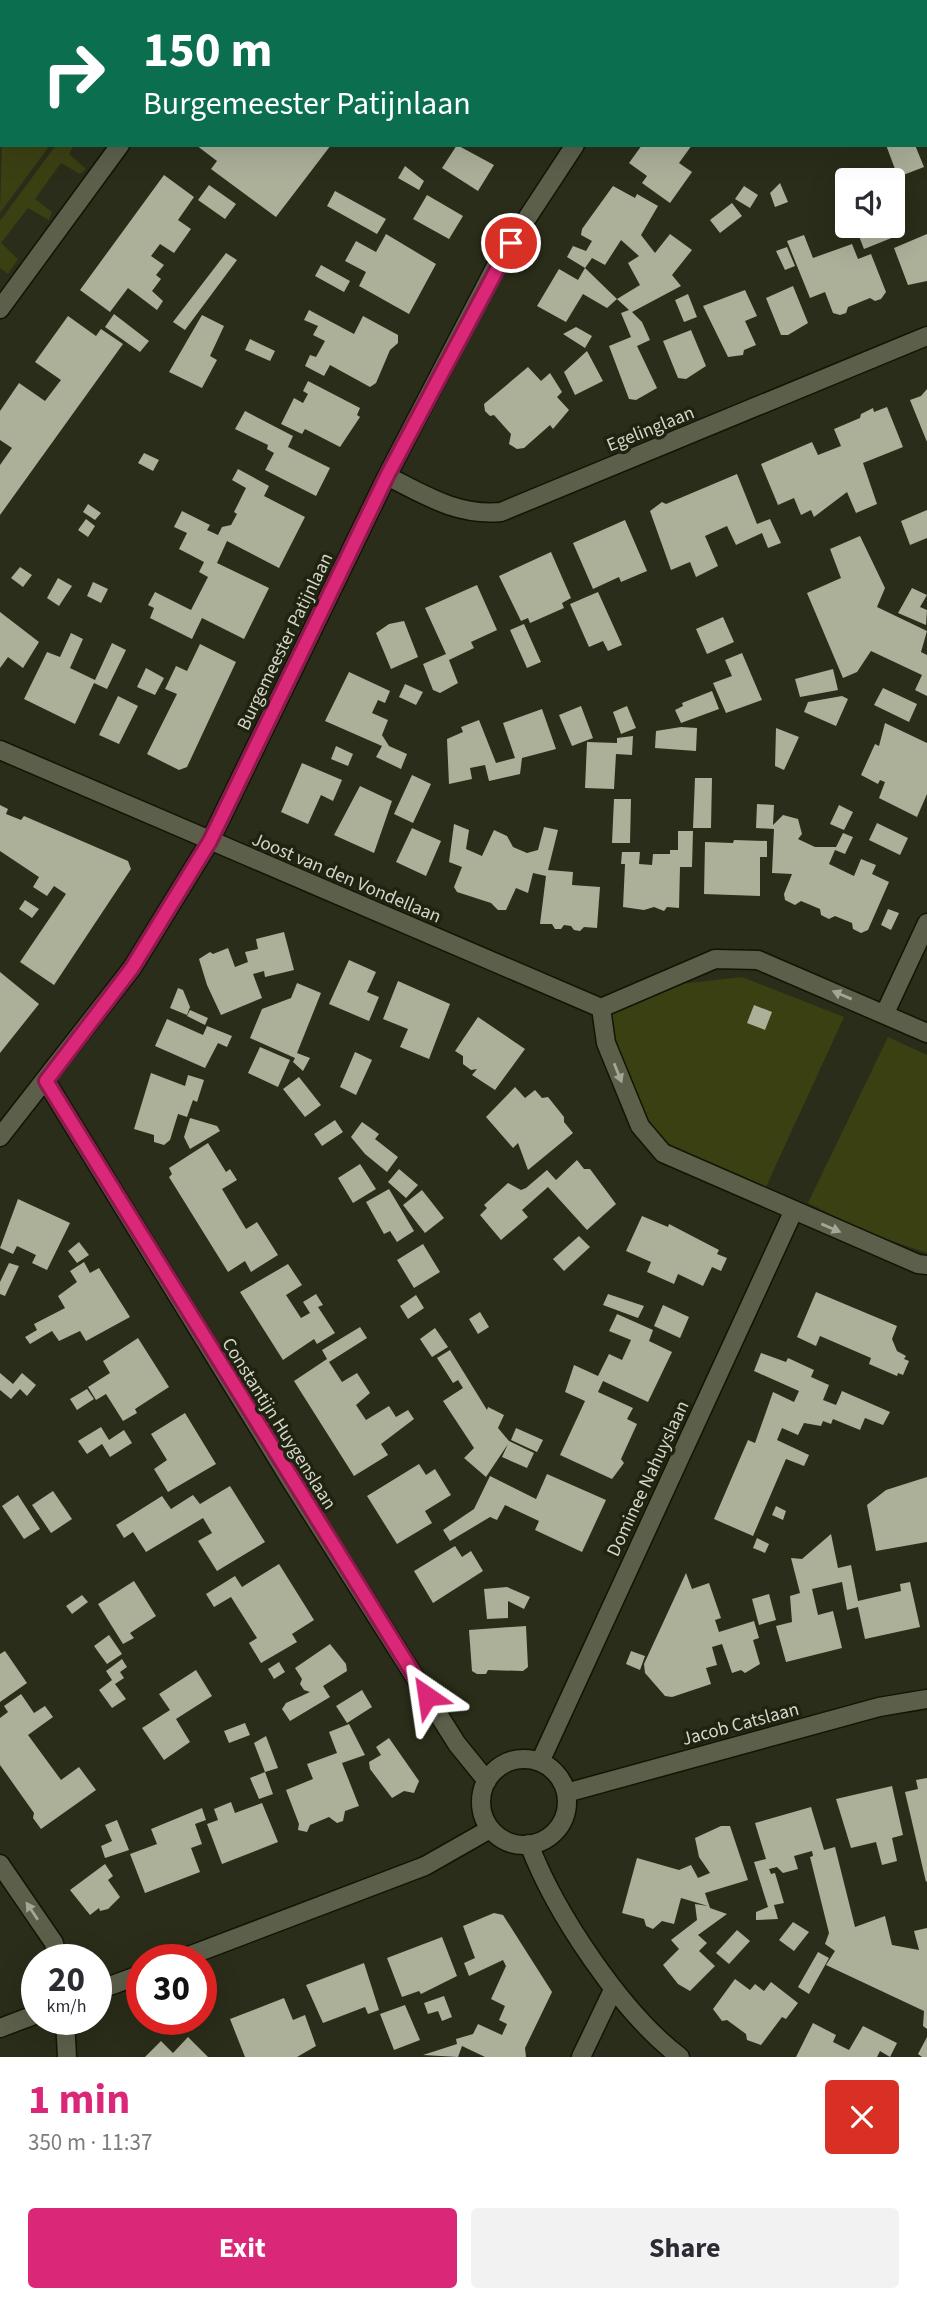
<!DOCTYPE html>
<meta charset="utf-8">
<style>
:root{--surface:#fff;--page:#f2f2f3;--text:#2b2b33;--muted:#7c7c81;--accent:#db2777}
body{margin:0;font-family:"Source Sans 3",sans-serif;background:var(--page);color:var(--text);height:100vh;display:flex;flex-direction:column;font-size:26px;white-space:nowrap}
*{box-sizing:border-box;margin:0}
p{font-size:23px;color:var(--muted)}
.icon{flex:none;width:38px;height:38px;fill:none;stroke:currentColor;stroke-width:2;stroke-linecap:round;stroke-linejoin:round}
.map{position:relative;height:2057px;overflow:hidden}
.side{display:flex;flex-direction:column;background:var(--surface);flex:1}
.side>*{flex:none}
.banner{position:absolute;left:0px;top:0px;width:928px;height:147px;box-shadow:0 7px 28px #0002;background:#0b6e4f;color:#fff;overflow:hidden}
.buttons{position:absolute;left:835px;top:168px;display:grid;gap:14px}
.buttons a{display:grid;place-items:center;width:70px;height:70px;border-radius:7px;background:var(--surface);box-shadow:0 7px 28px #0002;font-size:35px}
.speed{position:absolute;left:21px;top:1944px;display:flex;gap:14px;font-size:35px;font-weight:700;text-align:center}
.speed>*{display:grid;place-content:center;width:91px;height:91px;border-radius:50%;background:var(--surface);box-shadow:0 7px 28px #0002;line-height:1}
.speed small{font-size:18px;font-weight:400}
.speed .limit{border:10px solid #d22;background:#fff;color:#111}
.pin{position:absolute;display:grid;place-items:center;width:60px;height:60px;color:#fff;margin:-30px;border:4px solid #fff;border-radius:50%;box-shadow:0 2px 7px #0007}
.me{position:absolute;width:77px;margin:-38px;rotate:328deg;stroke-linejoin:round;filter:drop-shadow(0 0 5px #0008)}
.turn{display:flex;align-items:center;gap:24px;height:147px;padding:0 28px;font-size:32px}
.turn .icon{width:91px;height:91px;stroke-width:2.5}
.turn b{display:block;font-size:49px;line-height:60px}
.round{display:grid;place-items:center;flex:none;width:74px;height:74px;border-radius:7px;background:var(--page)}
.head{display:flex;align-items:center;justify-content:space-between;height:119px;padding:0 28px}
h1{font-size:42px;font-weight:700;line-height:52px;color:var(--accent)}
.button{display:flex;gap:14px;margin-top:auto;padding:14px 28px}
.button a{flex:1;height:80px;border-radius:7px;background:var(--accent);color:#fff;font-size:28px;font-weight:700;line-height:80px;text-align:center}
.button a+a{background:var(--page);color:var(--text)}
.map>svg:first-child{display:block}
.green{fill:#3b4013}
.building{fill:#acb099}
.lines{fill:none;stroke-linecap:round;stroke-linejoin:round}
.minor-casing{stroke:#121504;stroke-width:21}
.minor{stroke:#5c604b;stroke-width:18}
.oneway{fill:#a3a797}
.route-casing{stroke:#8e194d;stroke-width:18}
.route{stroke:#db2777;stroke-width:12}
.labels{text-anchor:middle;stroke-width:7;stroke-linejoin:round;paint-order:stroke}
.street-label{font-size:19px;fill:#d3d6ca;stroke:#202310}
</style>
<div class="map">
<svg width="927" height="2057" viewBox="0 0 927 2057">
<rect width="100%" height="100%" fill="#2a2d19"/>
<!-- green -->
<path class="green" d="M2,143V145H50L0,213Z
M56,145H74L69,154L86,169L80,174L61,163L35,199L52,212L49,220L28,208L1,243L18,259L8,274L0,268V221Z
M742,977L844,1017L764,1191L660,1145L649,1129L607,1024L614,1003L653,987Z
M888,1037L927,1055V1253L869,1233L808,1203Z"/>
<!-- building -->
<path class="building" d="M196,145H331L276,217L211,169L217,161Z
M457,145L494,165L478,191L442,168Z
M642,145H692L679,163L692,172L670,203L642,183L647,176L629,163Z
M886,145H915L924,167L898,177Z
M405,166L424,181L419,190L398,178Z
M164,175L194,197L178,220L191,229L174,253L160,244L151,256L164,265L156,275L161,279L152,291L163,301L157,310L128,288L110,312L80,290Z
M780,183L788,202L775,207L770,193Z
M209,185L236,204L225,219L198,200Z
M613,186L635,198L637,194L658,206L641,235L655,253L670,234L692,250L672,275L681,286L632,312L642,322L650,340L637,346L657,388L636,400L629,399L609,346L631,337L621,313L629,310L617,299L640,285L628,263L639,256L621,240L605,265L592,258L585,268L567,257L573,246L586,251L592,241L581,235L582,229Z
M744,186L758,195L750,208L735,199Z
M335,191L386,219L377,234L327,206Z
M427,195L463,216L449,239L413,219Z
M732,203L742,216L720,233L710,220Z
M855,226H889L894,237L864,249Z
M386,234L436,264L409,314L359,286L366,272L345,261L356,241L376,252Z
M927,234V281L908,285L894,248Z
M804,235L813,258L852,244L858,259L871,254L886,292L881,299L875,301L870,298L848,307L846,313L840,315L833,313L825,292L810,298L787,241Z
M787,247L795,266L785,270L776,251Z
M226,253L237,260L185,330L173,322Z
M321,265L350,281L344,292L315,276Z
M585,268L617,299L607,308L583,294L566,322L537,306L559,269L578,280Z
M793,286L808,323L788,335H781L766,298Z
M745,290L757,316L745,321L756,345L744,350L743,355L728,357L703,306Z
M688,294L697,317L684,322L675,300Z
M309,310L354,334L363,316L398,335V343L390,350L376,383L370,387L330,365L324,376L305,366L310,355L316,357L325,341L313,335L318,326L304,320Z
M114,314L149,341L140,352L105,327Z
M202,315L224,326L210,356L217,360L202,388L169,372Z
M68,316L96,336L101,329L123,344L0,515V465L12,448L0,440V411L19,383L45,401L61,380L35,362Z
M576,327L592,336L585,348L563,334Z
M691,330L706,366L686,379L678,378L663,341Z
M250,339L275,351L270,361L245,350Z
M587,351L603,381L575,395L564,372Z
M528,367L541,381L550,373L562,392L557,397L569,410L553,429L550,425L524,448L517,449L509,444L511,434L494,415L490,416L485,411L484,404Z
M308,381L360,408L357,415L360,417L340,447L305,429L302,434L281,424L294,398L303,403L308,394L303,391Z
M927,389V442L910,400L921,396Z
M887,407L903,447L863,463L877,504L856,513L847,492L814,517L811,510L801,515L794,498L778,505L761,464L812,442L818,455L841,446L834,429L860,418L861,414L873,408L874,412Z
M245,411L293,436L288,447L330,468L316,496L265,470L274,453L267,449L268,445L235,429Z
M144,453L159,460L153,471L138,463Z
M238,469L269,486L264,496L305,517L279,568L227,541L217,563L269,588L244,639L202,618L192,639L150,618L154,608L148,605L155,592L191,610L208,577L199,572L204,562L179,549L187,533L174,527L182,511L210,525L207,530L218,535L222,527L231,525L237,514L234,512L246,488L232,480Z
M737,474L757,524L770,519L781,543L768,548L762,533L736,545L727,526L705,536L718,566L696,577L690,562L671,570L650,511L662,502L666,504Z
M88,504L101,513L95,520L83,512Z
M927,510V538L910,545L901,521Z
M86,519L95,526L88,537L78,530Z
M625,520L647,571L621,582L619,577L593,589L573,543Z
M860,536L885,588L877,607L927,631L921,652L927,655V696L915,690L922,675L871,651L857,672L843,678L807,593L841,578L830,549Z
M551,552L571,598L562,603L564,608L530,623L528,618L521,621L499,576Z
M20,567L32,575L23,587L11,578Z
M58,578L72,586L59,606L47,598Z
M93,582L108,589L101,603L87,596Z
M477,585L497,630L471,642L474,648L449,660L458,683L440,693L433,690L423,664L446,654L425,608Z
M912,588L927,595L920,607L927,610L926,625L898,613Z
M598,592L622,645L608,651L603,641L589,647L570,604Z
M0,612L39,642L23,668L8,657L0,668Z
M723,617L734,642L707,654L696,629Z
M404,621L418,657L391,669L376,633L389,624Z
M524,624L541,662L527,668L510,630Z
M71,633L83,639L70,668L95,680L112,643L126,650L107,689L94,683L75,724L24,699L47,652L60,657Z
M200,644L236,662L187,767L179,770L147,754L177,694L165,689L176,666L187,671Z
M742,653L762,700L726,713L713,683L732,676L725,660Z
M146,668L164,678L155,695L137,687Z
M833,669L838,690L800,697L795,679Z
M349,672L390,691L385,703L378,700L372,713L388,720L382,735L389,746L407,754L401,769L376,757L382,746L325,721Z
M405,684L423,692L416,705L399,697Z
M883,688L917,704L909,722L874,705Z
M712,691L719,709L681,723L675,710L683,706L682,703Z
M118,696L138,706L119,744L99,735Z
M842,696L848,699L836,726L804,712L808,702Z
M581,706L593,738L572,746L559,715Z
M627,706L636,728L621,734L613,712Z
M542,709L556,749L522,758L520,774L489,781L485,765L470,768L472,779L449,784L447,739L463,732L461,727L479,720L496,763L515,758L503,723Z
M885,723L927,743V794L917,817L879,798L885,782L880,780L878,784L861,775L875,744L879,746Z
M681,727L697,728L696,751L655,748L656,731Z
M776,728L799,737L784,770L775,766Z
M633,736L632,755L616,754L614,789L585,788L587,742L617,743V738Z
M336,746L353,754L348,766L331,759Z
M302,763L342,780L333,801L321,795L308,824L281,812Z
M412,775L431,784L413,823L394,814Z
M695,778H712L711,828H693Z
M360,786L392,801L374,853L334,835Z
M614,799H631L630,843H612Z
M757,804L774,805L773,825L783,815L798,819L802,834L798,839L815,847H836L843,833L853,837L845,854L835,850L829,864L854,876L861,859L876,865L872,874L889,882L868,930L861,933L853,929L852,923L835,916L829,919L821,915L820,909L801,901L795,905L785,900L784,894L792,874L772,873L774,829L756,828Z
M0,805L8,809L6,814L21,820L24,816L128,861L131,869L54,985L20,962L66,894L54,886L47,896L33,887L39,877L0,851Z
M839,805L853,812L844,830L830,824Z
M877,823L908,838L900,855L869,840Z
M454,824L469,830L466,849L482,856L494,830L507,836L513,847L527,853L538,850L544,827L558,830L548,870L573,872L572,885L600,887L597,928L584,927L580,931L574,930L571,926L564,925L561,929H555L552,924H540L546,876L533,873L528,893L516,888L506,910H498L491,903L457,892L454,887L462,867L449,862Z
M412,828L441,841L426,876L396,862Z
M678,831H693L692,867H680L679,908L667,907L664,911L654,907L644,910L623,907L625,864H621L622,852H640L639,864L652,865L653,854H670V850H678Z
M734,840L767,841V857H760V896L704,894L705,842L733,843Z
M25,900L39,909L32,918L19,909Z
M888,909L899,913L891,930L881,925Z
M284,932L294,970L265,977L264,971L253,974L262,998L221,1015L207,985L199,959L210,952L213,954L228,948L235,967L248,962L245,952L258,949L256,939Z
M349,960L376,972L367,992L379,997L369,1021L329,1004Z
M0,972L39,1004L0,1053Z
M398,981L450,1004L429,1059L400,1047L408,1029L383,1019Z
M297,983L321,993L297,1053L310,1058L303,1071L293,1062L295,1058L250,1038L262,1009L291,998Z
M178,988L183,990L190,1007L187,1015L170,1008Z
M754,1005L772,1012L765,1030L747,1023Z
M190,1010L208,1018L205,1025L187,1016Z
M478,1017L525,1049L495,1090L472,1075L477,1069L471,1070L463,1064V1056L455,1051Z
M167,1019L203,1035L207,1026L232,1036L227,1047L218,1043L205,1068L155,1046Z
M260,1047L290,1060L278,1087L248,1073Z
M355,1052L372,1060L356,1095L340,1087Z
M151,1073L185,1086L188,1075L204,1080L197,1102L193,1100L187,1117L178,1114L170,1140L164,1145L154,1142V1135L134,1129Z
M299,1077L321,1105L305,1117L283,1089Z
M515,1087L525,1098L535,1090L542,1098L548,1097L564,1117V1122L573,1133L528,1170L518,1143L513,1148L486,1117Z
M190,1118L217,1126L220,1131L190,1149L184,1137Z
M335,1120L343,1132L322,1146L314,1134Z
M362,1122L379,1134L375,1139L398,1157L387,1172L365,1154L351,1137Z
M208,1143L226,1172L230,1169L237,1180L222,1189L246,1229L257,1222L278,1255L251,1272L245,1261L228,1272L169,1177L172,1174L169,1168Z
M577,1160L584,1169H590L616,1204L587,1230L548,1187L522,1210L528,1217L501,1240L480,1215L487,1208L484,1205L508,1183L521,1190L526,1188L547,1170L556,1180Z
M360,1164L376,1189L353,1203L338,1178Z
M399,1169L418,1185L406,1198L388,1182Z
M389,1189L414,1231L397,1242L390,1231L384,1234L366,1202Z
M422,1190L444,1218L425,1233L403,1205Z
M18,1199L70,1223L47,1270L32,1263L36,1255L17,1246L13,1254L0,1248Z
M642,1216L668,1227L669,1224L719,1250L717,1254L727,1258L721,1271L712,1267L703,1286L678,1274L674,1284L647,1272L651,1262L626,1251Z
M579,1236L590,1247L564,1271L553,1259Z
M79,1242L89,1255L77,1263L68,1251Z
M423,1244L440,1272L414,1288L397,1260Z
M84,1262L90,1273L99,1268L130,1317L86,1341L80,1331L59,1341L52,1331L30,1344L25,1337L37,1330L34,1324L65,1308L58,1296L77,1282L70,1271Z
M9,1263L19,1266L5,1296L0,1294V1282Z
M288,1264L302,1285L286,1295L301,1318L310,1313L303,1302L316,1294L323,1305L318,1307L335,1333L317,1344L314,1339L283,1360L240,1292Z
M816,1292L897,1326L892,1339L897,1351L906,1356L904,1359L909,1361L903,1375L898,1373L897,1376L869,1364L871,1358L820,1336L816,1346L797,1337Z
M608,1294L644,1306L638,1318L603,1305Z
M416,1295L424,1308L408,1319L400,1306Z
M663,1305L689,1317L680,1338L654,1326Z
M480,1312L489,1327L478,1334L469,1319Z
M617,1314L653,1330L649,1341L672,1352L648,1402L603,1381L598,1392L633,1408L627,1419L637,1424L621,1459L624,1463L612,1479L560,1455L585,1401L565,1392L574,1365L598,1376L609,1354L622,1360L631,1340L609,1331Z
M360,1327L367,1338L329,1362L342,1382L357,1373L370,1393L356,1405L366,1420L389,1406L396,1417L408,1410L414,1419L381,1444L388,1455L354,1476L294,1381L327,1359L322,1350Z
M435,1328L448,1347L432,1357L420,1339Z
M138,1338L169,1387L135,1409L137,1413L123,1421L106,1394L96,1400L88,1387L110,1373L103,1361Z
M450,1350L487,1410L488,1407L504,1415L498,1428L509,1441L534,1453L527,1468L502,1457L508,1444L486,1477L464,1458L474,1448L443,1401L463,1388L458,1380L453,1383L437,1358Z
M761,1353L786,1362L788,1358L814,1370L811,1377L829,1385L823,1400L836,1405L842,1391L890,1412L883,1425L865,1418L860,1430L833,1419L831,1424L823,1421L821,1426L804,1423L798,1435L782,1428L777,1440L809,1455L804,1466L786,1459L753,1536L714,1519L748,1440L755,1443L773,1392L794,1402L799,1391L754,1371Z
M0,1373L13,1384L22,1373L36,1385L27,1396L20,1389L11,1399L0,1390Z
M87,1389L94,1399L77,1410L70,1399Z
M185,1413L216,1464L168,1492L154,1469L167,1460L151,1434Z
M101,1427L109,1440L124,1430L132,1443L110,1457L102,1444L87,1454L78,1441Z
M516,1428L543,1440L537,1452L511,1440Z
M419,1464L426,1475L435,1469L451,1495L425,1511L432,1523L397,1544L367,1496Z
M547,1474L606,1500L582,1552L535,1530L539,1521L505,1505L497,1520L490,1517L450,1541L443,1530L474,1509L490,1476L536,1499Z
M927,1477V1542L876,1551L867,1505L886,1490Z
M230,1486L265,1542L217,1571L198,1541L212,1533L203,1518L146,1552L133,1532L124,1538L116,1525L162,1496L171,1509L193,1495L200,1504Z
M53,1491L72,1519L51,1533L32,1505Z
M18,1495L40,1529L24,1539L2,1506Z
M776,1506L786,1511L783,1520L772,1515Z
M831,1534L838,1568L851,1565L858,1601L901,1591L900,1584L910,1582L920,1627L865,1639L858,1607L847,1610L842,1582L812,1589L818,1615L833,1611L842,1648L786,1662L776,1626L792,1622L790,1596L800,1593L791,1558L802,1559Z
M757,1538L769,1544L765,1553L753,1548Z
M455,1546L462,1557L471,1551L483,1571L433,1603L414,1571Z
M279,1564L314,1620L292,1634L297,1642L261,1663L249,1643L257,1638L231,1597L214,1607L206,1594L235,1576L242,1587Z
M686,1573L692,1589L709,1583L721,1618L715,1620L719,1632L754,1621L759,1638L753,1640L760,1664L745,1673L741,1670L732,1673L722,1644L712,1647L717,1665L706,1668L711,1684L672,1697L665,1696L645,1673L644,1664Z
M134,1581L156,1616L130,1633L134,1638L123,1644L98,1604Z
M507,1587L530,1597L524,1609L508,1601V1618L487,1619L484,1589Z
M769,1594L776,1620L759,1625L752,1599Z
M82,1595L88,1602L72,1614L66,1606Z
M526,1626L528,1667L523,1671L488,1670L486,1674H477L472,1671L469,1630Z
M109,1635L122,1654L107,1664L94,1646Z
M330,1644L346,1664L347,1671L323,1686L330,1697L290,1721L282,1709L286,1703L310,1692L304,1690L300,1684L302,1679L295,1668Z
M5,1651L27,1683L0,1702V1654Z
M631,1651L645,1656L640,1670L626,1664Z
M122,1659L127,1667L120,1672L124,1678L115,1684L126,1699L112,1708L99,1690L112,1680L106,1671Z
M279,1662L285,1672L274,1679L268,1669Z
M196,1670L212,1696L176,1719L190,1742L164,1760L142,1728L170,1710L159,1694Z
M362,1690L372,1707L347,1723L336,1706Z
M21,1694L34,1713L45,1706L53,1717L28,1735L61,1780L79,1767L96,1790L41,1829L33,1818L34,1813L0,1765V1718L8,1712L4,1706Z
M245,1723L250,1735L229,1743L224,1731Z
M349,1724L365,1755L342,1763L359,1806L345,1811L343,1821L337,1823L329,1817L310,1825L307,1832L298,1830L299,1824L286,1790L313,1779L307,1764L337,1753L329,1732Z
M266,1736L278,1768L265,1772L273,1794L259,1799L250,1778L265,1772L254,1743Z
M389,1738L419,1781L414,1793L404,1791L392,1798L370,1769L369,1762L381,1755L376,1747Z
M927,1778V1881L926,1882L905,1792L918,1789L916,1780Z
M892,1786L903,1835L892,1838L897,1861L882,1865L876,1842L851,1848L836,1799Z
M231,1802L235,1813L262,1803L278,1842L222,1864L207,1824L218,1820L214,1809Z
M811,1807L824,1850L835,1847L855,1927L885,1916L892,1945L919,1950L914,1931L927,1928V2029L923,2026L924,2011L826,1965L835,1951L825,1944L829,1933L810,1857L813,1856L812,1851L794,1856L798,1869L783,1873L777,1867L769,1869L771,1874L775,1873L784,1903L774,1905L778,1919L756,1920V1912L768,1907L754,1862L766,1859L755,1823Z
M202,1808L206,1820L195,1824L202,1844L191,1848L200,1872L145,1893L130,1854L157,1844L151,1829Z
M117,1820L129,1850L105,1858L101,1846L112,1841L105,1825Z
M721,1826H730L748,1880L705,1893L710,1908L727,1914L698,1935L707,1943L699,1951L715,1966L690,1991L678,1984L663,1965L679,1949L671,1940L697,1920L695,1904L708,1906L681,1898L674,1924L662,1921L653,1929L646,1926L644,1919L622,1913L637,1858L679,1870L691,1865L698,1878L710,1873L699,1857L695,1838Z
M105,1864L113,1876L108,1880L120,1897L108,1909L100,1911L99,1908L90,1915L70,1890Z
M494,1913L503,1915L552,1992L525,2048L526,2057H485L462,2046L458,2057L423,2055L457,2044L456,2039L473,2034L478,2024L502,2035L507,2024L499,2020L505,2006L491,1999L506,1966L503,1960L469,1976L464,1963L475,1958L463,1926Z
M793,1922L809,1932L794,1951L779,1940Z
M737,1930L750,1941L729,1964L716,1953Z
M442,1937L457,1976L421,1994L419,1991L402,1997L387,1958Z
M818,1952L829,1958L809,1994L798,1987Z
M364,1963L379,2010L368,2014L365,2007L323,2023L306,1985Z
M735,1979L750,1990L755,1984L764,1991L771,1982L798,2003L786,2019L782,2017L761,2045L747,2040L746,2034L727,2020L722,2021L713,2009Z
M444,1996L452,2017L442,2021L438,2011L428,2014L424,2003Z
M284,1998L293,2020L305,2015L316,2046L297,2057H245L230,2019Z
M405,2005L420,2040L394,2050L380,2014Z
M813,2023L836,2035L833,2042L849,2050L863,2026L897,2043L890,2057L880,2051L877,2057H796Z
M188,2037L208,2057H145L161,2041L173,2053Z
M927,2037V2057H922L918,2054Z"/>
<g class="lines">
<defs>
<path id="minor" d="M60,2L62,0
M226,2L228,0
M685,2L686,0
M0,85L2,83
M0,309L120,145
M387,476C425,495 457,516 501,512L927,336
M0,750L601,1008L715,959L758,960L927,1033
M601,1008L606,1043L640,1126L663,1153L918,1264L927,1265
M885,1013L927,923
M46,1081L293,1484L457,1744L487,1781
M0,1137L132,968L210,841L387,476L497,264L575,145
M481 1802a43 43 0 1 1 86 0a43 43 0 1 1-86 0Z
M540,1762L793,1212
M566,1793L879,1707L927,1699
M529,1844C555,1913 622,2013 680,2057
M0,1864L54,1943L57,1960
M178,1960L425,1866L490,1829
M96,1991L142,1974
M65,2020L67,2057
M0,2028L37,2014
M581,2057L613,1990"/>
</defs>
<!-- minor casing -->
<use href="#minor" class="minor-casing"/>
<!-- minor -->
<use href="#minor" class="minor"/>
</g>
<!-- one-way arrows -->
<defs><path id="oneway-solid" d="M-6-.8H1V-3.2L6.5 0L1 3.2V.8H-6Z" transform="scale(1.75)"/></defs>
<g class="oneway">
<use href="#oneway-solid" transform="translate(842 995) rotate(-157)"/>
<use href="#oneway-solid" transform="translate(618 1073) rotate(68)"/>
<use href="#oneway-solid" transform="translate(831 1228) rotate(23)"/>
<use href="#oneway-solid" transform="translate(32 1911) rotate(-124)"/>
</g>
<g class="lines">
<defs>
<path id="route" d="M427,1696L46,1081L132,968L210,841L387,476L511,243"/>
</defs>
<!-- route casing -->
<use href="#route" class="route-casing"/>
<!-- route -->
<use href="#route" class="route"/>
</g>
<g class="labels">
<!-- street labels -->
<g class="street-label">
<text transform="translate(650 428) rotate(-22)" y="7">Egelinglaan</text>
<text transform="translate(284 641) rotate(-64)" y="7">Burgemeester Patijnlaan</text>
<text transform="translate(347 877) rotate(23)" y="7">Joost van den Vondellaan</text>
<text transform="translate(280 1423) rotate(58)" y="7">Constantijn Huygenslaan</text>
<text transform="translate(647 1478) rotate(-65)" y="7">Dominee Nahuyslaan</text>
<text transform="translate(740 1723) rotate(-15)" y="7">Jacob Catslaan</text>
</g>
</g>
</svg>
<div class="buttons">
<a><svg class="icon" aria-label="sound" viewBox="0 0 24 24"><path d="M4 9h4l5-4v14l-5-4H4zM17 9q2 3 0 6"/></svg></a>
</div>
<div class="speed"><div>20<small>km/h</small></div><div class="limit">30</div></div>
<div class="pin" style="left:511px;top:243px;background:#d93025"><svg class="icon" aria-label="arrive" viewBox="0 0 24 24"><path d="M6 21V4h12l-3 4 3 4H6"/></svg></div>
<svg class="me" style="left:427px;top:1696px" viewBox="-20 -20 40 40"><path d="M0-17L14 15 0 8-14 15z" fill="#db2777" stroke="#fff" stroke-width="4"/></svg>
<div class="banner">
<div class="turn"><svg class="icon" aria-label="right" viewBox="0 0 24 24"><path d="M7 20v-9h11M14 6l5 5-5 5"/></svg><div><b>150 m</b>Burgemeester Patijnlaan</div></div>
</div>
</div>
<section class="side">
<div class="head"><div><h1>1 min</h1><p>350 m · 11:37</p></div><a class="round" style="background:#d93025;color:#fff"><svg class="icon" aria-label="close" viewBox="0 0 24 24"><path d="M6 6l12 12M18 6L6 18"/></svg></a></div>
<div class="button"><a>Exit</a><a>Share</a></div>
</section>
